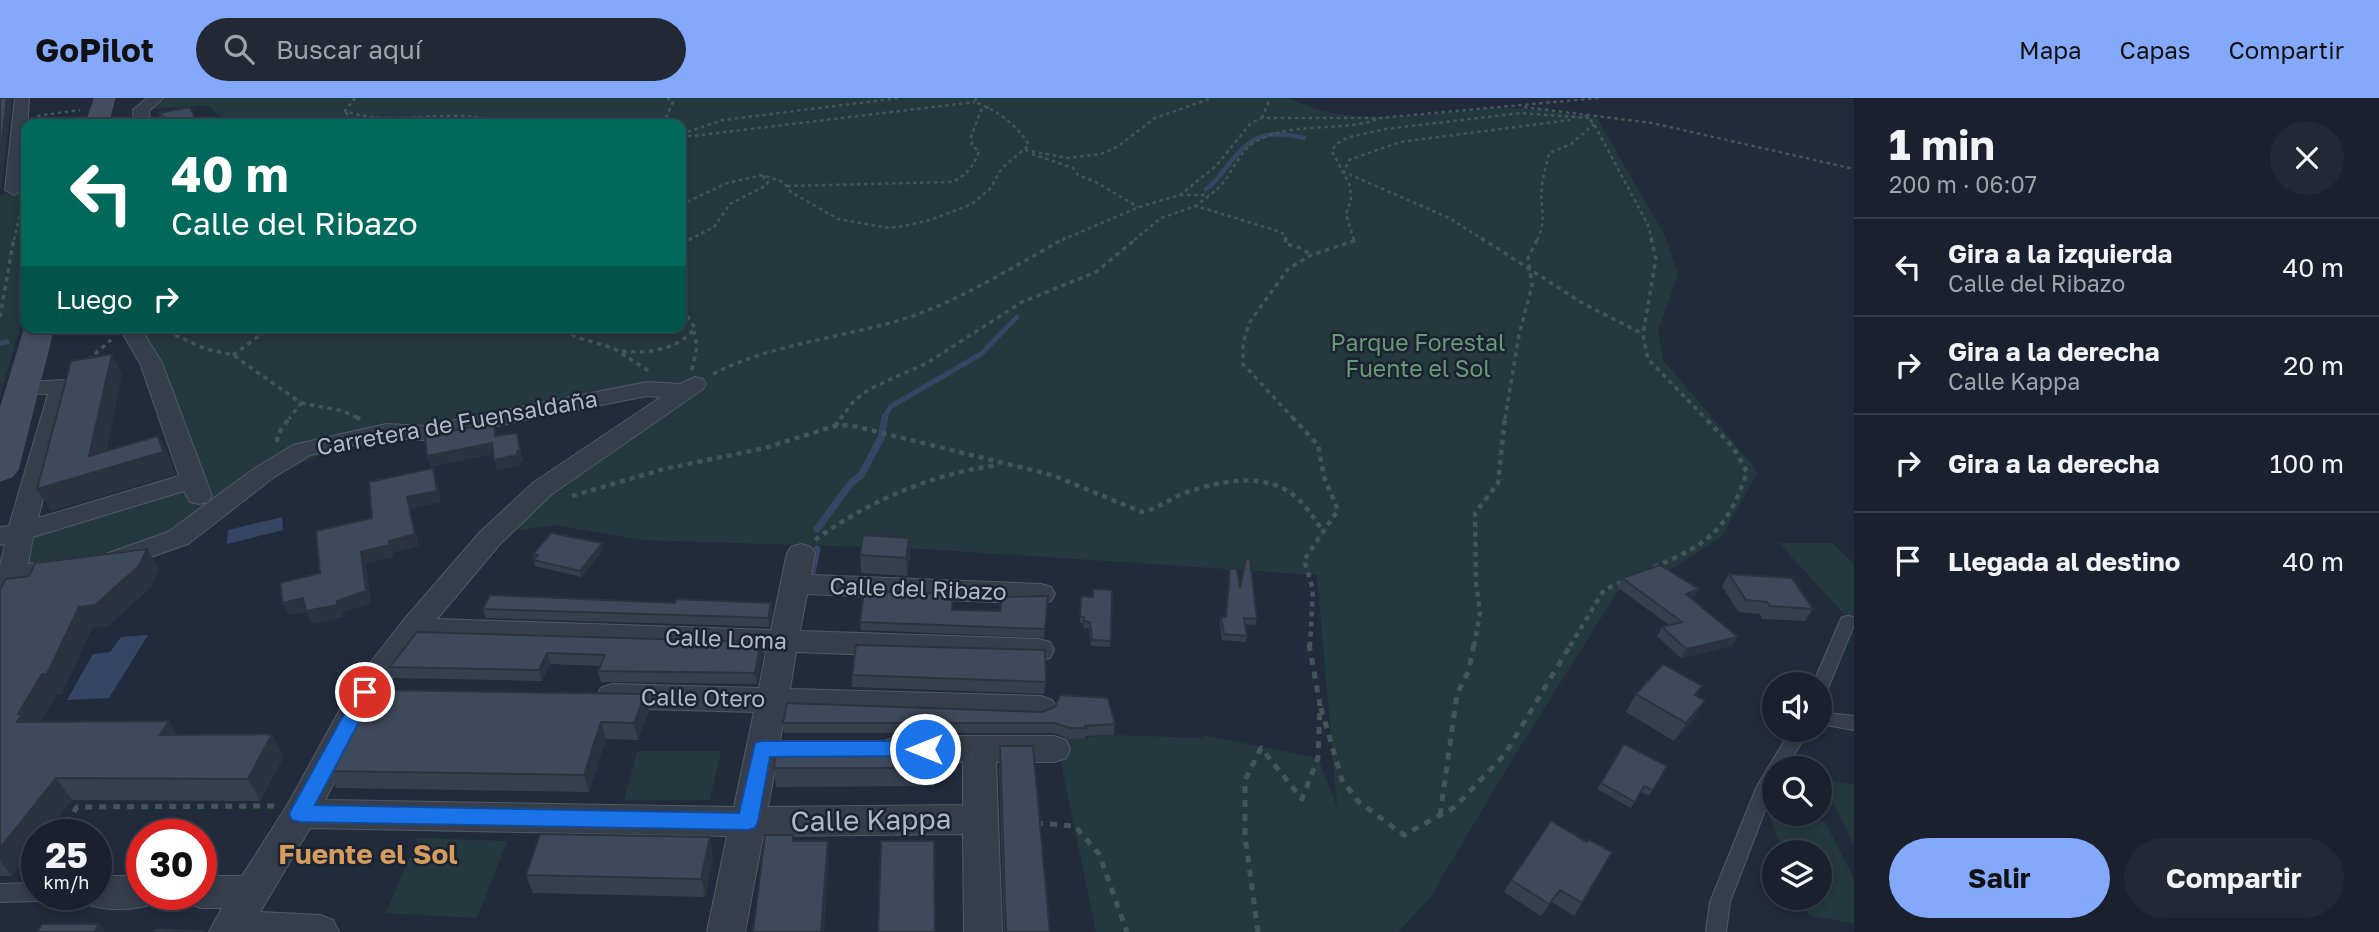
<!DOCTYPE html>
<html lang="es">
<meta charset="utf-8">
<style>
:root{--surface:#1a202d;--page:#232835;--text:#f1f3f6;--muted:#9fa3aa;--line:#383e49;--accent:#84a9fb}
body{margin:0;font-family:"Golos Text",sans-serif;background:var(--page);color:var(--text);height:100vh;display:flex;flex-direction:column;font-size:26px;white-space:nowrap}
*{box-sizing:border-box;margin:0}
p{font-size:23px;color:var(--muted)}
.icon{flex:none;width:38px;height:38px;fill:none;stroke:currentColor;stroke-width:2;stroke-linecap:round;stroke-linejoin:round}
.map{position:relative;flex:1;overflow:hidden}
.drawer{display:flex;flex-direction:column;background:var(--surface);width:525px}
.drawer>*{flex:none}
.banner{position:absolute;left:21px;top:21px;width:665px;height:214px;border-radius:14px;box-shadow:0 4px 10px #0003,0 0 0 2px var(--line);background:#00695c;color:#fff;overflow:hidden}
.fabs{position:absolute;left:1762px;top:574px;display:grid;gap:14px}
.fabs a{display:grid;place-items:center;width:70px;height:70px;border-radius:50%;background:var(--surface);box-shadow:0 4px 10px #0003,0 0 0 2px var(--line);font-size:35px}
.speed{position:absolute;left:21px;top:721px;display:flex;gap:14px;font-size:35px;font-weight:700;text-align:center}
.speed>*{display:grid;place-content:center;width:91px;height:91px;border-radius:50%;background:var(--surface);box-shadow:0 4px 10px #0003,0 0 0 2px var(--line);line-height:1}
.speed small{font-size:18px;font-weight:400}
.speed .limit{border:10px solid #d22;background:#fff;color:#111}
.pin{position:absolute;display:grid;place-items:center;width:60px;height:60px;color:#fff;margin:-30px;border:4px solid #fff;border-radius:50%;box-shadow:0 2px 7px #0007}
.me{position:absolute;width:77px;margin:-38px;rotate:270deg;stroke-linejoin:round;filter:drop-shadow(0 0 5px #0008)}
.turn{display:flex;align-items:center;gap:24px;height:147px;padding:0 35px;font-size:32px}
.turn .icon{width:91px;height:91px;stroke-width:2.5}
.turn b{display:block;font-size:49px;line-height:60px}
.then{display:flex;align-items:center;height:66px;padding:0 35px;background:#0003;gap:14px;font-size:26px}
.round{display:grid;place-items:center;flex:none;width:74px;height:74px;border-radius:37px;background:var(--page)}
.overview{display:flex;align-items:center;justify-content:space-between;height:119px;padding:0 35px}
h1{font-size:42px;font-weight:700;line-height:52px}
.cta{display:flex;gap:14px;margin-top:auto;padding:14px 35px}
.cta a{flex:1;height:80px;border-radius:42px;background:var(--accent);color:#111;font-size:28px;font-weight:700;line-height:80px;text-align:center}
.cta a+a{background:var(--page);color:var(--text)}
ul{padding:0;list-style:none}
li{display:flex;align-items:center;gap:21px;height:98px;padding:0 35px;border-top:2px solid var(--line)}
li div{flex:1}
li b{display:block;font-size:26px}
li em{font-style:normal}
header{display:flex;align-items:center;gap:42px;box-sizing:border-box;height:98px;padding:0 35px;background:var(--accent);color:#111}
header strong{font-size:33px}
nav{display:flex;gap:38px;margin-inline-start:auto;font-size:24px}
.search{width:490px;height:63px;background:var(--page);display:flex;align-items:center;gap:18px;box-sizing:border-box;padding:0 24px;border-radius:38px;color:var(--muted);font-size:26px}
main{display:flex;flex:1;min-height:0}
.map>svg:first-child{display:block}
.green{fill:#24393d}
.water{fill:#354664}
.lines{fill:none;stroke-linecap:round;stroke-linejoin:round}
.stream-far2{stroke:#354664;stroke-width:4.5}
.stream-far1{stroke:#354664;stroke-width:5}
.stream{stroke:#354664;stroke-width:7}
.lane-casing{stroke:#515967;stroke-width:2}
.street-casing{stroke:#515967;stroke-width:2}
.secondary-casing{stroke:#515967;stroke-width:1}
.path-far3{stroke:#42565a;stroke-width:2.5;stroke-dasharray:3.5 3.5;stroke-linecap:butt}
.path-far2{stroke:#42565a;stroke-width:3.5;stroke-dasharray:4.5 4.5;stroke-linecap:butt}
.path-far1{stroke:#42565a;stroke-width:4.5;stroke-dasharray:5 5;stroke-linecap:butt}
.path{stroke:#42565a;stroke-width:5;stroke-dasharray:7 7;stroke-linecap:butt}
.lane{fill:#363e4c;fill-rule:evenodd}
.street{fill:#363e4c;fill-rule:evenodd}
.secondary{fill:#444c60;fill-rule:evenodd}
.wall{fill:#353f4e}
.shaded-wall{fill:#2b3340}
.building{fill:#3e495b;stroke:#2b3340;stroke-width:2}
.route{fill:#1a73e8;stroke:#114b97;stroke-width:2}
.labels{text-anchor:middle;stroke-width:5;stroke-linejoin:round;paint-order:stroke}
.park-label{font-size:23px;fill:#689a77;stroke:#1b2331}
.street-label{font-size:23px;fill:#b1b9c8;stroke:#1b2331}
.near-street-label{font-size:28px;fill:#b1b9c8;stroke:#1b2331}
.near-neighbourhood-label{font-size:28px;font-weight:bold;fill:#d79b5d;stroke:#1b2331}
</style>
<header>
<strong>GoPilot</strong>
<div class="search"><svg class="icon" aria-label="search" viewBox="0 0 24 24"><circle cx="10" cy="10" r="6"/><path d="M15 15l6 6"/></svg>Buscar aquí</div>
<nav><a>Mapa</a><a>Capas</a><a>Compartir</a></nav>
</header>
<main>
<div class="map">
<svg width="1854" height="834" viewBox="0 0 1854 834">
<rect width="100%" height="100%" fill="#222b3c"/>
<!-- green -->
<path class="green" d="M163,0H1288C1359,35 1437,11 1511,10C1539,10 1569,17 1597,20L1665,138L1678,176L1658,233L1663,262L1751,365L1757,376L1722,438L1675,469L1624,487L1616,496L1510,665L1429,801L1398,834H1096L1056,641L1114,637L1202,640V637L1318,660L1337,709L1317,477L924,451L641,442L555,427L506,434L557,391L702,292L649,287L419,332L397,341L344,350L314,359L278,377L232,413L198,419L136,453L20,472L36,432L189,387L141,266L126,241L155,229H681V26H229L207,7L152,11Z
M26,91V208L0,298V98Z
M1779,445H1832L1854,466V517H1845Z
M637,653H721L710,702L624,703Z
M1821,681L1854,687V747Z
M1768,716L1825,724L1854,781V825L1810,818L1802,800H1820V754H1784Z
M418,740L507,743L477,820L386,815Z"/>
<!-- water -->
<path class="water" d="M282,419L283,432L227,446L228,432Z
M148,537L109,600L67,602L93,556L110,554L121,539Z"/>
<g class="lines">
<!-- stream-far2 -->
<path class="stream-far2" d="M1206,91C1214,86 1219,79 1225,71C1250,39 1262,30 1304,40"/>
<!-- stream-far1 -->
<path class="stream-far1" d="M0,245L7,244
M884,321L890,309L981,256L1017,219"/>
<!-- stream -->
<path class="stream" d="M817,431L851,385L861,377L881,340L885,319
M811,480L817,451"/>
<defs>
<path id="lane" d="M1848,518L1854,519V527L1828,590L1826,594L1820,596V586H1813L1840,523L1842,519Z
M1820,614L1854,618V632L1820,626Z
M1791,632H1809L1786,670H1774V689L1730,804L1726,834H1706L1710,804L1757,688Z
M37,785V796H46L44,800L37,803L0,804V786Z"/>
<path id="street" d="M15,0H29L23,92L14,97L5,92Z
M147,0H163L149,13L150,26H134L133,12Z
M99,17L118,23L121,26L94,25L91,22Z
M119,229H140L162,265L212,398L208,404L199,406L190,404L184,393L33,439L28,466L64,462L74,464L78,471L74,478L0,488V468L5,446L0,447V429L9,428L48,296L14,295L11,290L14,285L61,282L69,284L72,289L38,420L179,378L140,265Z
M144,229H169L166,233H147Z
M695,279L703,281L706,286L703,291L552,396L500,446L437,521L771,532L787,455L791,449L801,446L811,449L815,455L811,477L1041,486L1051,489L1055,496L1051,503L1041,506L807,496L800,533L1039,541L1050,544L1054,552L1050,560L1039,563L796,554L790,591L1041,598L1052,602L1057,610L1052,618L1041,622L785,615L768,709L963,707V664H899L887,660L883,651L887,642L899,638H1054L1066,642L1070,651L1066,660L1054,664H996L1002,834H964L963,736L763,738L745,834H707L727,738L310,730L260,814L320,817L333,822L339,834H209L222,810H201L188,805L184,796H201V778H242L288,706L354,586L402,524L480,434L534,384L661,299L647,298L425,342L386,340L310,357L273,380L188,446L116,471L106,468L102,462L106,456L168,434L255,370L293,347L386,326L425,328L647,284L680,286ZM420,542L766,553L759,590L612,586L601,590L596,598L601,606L612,610L754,614L734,709L325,702L377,601Z
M96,778H142V796H159L155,805C134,813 104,813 83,805L79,796H96Z"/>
<path id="secondary" d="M95,0H115L108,26H86Z
M26,226V229H54L18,372L12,379L0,383V312Z"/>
</defs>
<!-- lane casing -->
<use href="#lane" class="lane-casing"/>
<!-- street casing -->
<use href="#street" class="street-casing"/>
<!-- secondary casing -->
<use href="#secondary" class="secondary-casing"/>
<!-- path-far3 -->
<path class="path-far3" d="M355,0L345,13C398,31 453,6 505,26
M1524,9L1652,25L1854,71
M346,14L352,26
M1585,17L1594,26L1648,127L1652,142
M37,18L80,12
M1262,20L1270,0
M663,26L673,4L667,0
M681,36L723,22L899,0
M681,37L692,38L975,4
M1025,52L1068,60L1101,56L1117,49L1155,20L1212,0
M1032,56L1073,70L1078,77L1096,84L1138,109
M787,88L952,84C967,77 974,68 979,53L972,48L971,39L981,12L989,9
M1180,97H1209
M681,107L727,85L763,77L783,84L791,94L838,121L889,130L904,128L930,122L972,106L990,91L1002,70L1029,47C1016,26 998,13 975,4L976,0
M14,142L23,103
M689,142L714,129L730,106L765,88L768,84L763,78
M1062,142L1139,109L1180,97L1216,68L1251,25L1262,20H1379L1599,0
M1134,142L1161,120L1196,108
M1285,142L1286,138L1281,134L1196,108C1204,101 1214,95 1221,87C1233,74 1239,53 1255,44C1293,22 1340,35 1378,21
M1354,142L1346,116L1351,102L1350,88L1332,53L1336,46L1349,39L1386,31L1521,15L1590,20
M1484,142L1449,120L1344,74L1349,62L1400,44L1570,22
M1537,142C1548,122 1539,106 1542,88C1543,77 1547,66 1549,55L1571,46L1594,26"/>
<!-- path-far2 -->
<path class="path-far2" d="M1286,140L1285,146L1301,150L1311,157
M1481,140L1584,206L1643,236
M1651,140L1656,161L1643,236L1648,261L1706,321
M681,146L692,140
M0,219L14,140
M555,229L579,240L613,250L649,273
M175,237L206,251L233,257L301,305L289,321
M622,253C649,256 677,252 695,230L681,208
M233,257L267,232L264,229
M88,262L111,242
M692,272L697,249L694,233
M713,276C775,244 847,240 913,218C966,199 1016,167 1065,140
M301,305L343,313L360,321
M840,321L853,304L869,291L927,265L1022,204L1096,174L1137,140
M1294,321L1243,266V245L1249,225L1288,171L1311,157L1354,143L1353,140
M1505,321L1519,237L1532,188L1528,160L1538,140"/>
<!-- path-far1 -->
<path class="path-far1" d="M356,319L360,321
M1292,319L1318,347L1324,379L1338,412L1304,462L1313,492L1310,548
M835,328L842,319
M277,344L278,336L290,319
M572,398L664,371L765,350L835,328L850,327L1052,377L1142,414C1157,411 1168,402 1182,396C1218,383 1266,372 1297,400C1308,410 1316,423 1324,435
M815,442C868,403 934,375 999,367
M1654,469C1708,446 1727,433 1747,374L1733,349L1704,319
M1474,548L1480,515L1476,484L1475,415L1498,385L1505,319
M1570,548L1604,492L1624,483"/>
<!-- path -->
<path class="path" d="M1321,610L1342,682L1359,704L1404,737L1455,709L1505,656L1571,546
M1440,717L1457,596L1469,572L1474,546
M1036,725L1075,728L1099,756L1127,834
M58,737L77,709L275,708
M1258,834L1245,738V682L1261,650L1302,701L1318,660L1320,607L1309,546"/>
<!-- lane -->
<use href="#lane" class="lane"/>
<!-- street -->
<use href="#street" class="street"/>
<!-- secondary -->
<use href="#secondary" class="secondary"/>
</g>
<!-- wall -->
<path class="wall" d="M159,15L198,26H168L160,19Z
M909,440L910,457L907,478L861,475L860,457Z
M603,452L581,479L535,468L533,462L534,461L533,456Z
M159,471L151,489L108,528L92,530L61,597H56L41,623L178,637L284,658L260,703L72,702L44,737H37V746L12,778H0V491L29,478Z
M1230,471L1257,521L1255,527L1245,526L1247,538L1246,544L1222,542L1220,525L1221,519H1225Z
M1729,476L1813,511L1805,523L1762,521L1760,516L1738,514L1722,488Z
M1622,480L1699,491L1694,500L1692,501L1738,539L1732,548L1681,560L1657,538L1662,529L1669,527L1617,489Z
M1093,491L1111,543L1110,549L1091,548L1089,530H1083L1084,525H1080L1081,498L1092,499Z
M1048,498L1044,540L861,532L860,524L953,512L1000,513Z
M675,505H771L772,514L769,529L486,520L483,511Z
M417,534L761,544L763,556L757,586L601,584L598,573L600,568L550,566L542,583L395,580L390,569Z
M852,577L1046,584L1044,596L852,589Z
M1636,596L1696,598L1694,621L1674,643L1626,614Z
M787,605L1115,626L1114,637L1085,638V640L1068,641L1054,635H784L783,625Z
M649,613L638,642L606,641L589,694L336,690L327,673Z
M1624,646L1667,668L1649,698L1640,694L1631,710L1597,691Z
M935,648V688L776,689L774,670Z
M1000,648L1050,834H1004L999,667Z
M1587,744L1582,805L1574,818L1552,804L1541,818L1504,794L1511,782Z
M713,758L705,799L533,795L526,777Z"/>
<!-- shaded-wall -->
<path class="shaded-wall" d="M7,0H12L1,91H0V59Z
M112,256L122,277L103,372L158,338L170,360L175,377L51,413L37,391L89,358Z
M517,335L523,363L520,364V368L497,372L494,362Z
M492,345L495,356L430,369L427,358Z
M433,370L437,382L441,404L411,411L419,448L393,455L394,459L366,466L371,505L342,515L343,519L312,526L306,513L337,503L361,454L389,443L407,399Z
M909,440L910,457L907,478L906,460Z
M602,445L603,452L581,479L580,473Z
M147,451L159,471L151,489L108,528L92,530L61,597H56L35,634L17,624L18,616L79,509Z
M1699,491L1694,500L1681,505L1686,496Z
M303,500L309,513L289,517L283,505Z
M771,505L772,514L769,529L768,520Z
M1738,539L1732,548L1681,560L1686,551Z
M761,544L763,556L757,586L755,575Z
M547,555L550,566L542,583L539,572Z
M645,596L649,613L638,642L634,625Z
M1705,603L1694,621L1674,643L1686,625Z
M169,623L182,644L160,637Z
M601,624L606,641L589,694L584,677Z
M272,636L284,658L260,703L248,681Z
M56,680L72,702L44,737H37V746L12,778L0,763V750Z
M710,739L713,758L705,799L701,781Z
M828,743L829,761L824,834H821Z
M1560,792L1552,804L1541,818L1549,806Z
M99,826L105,834H94Z"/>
<!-- building -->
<path class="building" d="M0,0H7L0,59Z
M190,9L198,26H171L159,15Z
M112,256L89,358L158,338L163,354L37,391L71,263Z
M494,325L495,338L517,335L520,353H517V357L494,362L492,345L427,358L425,338Z
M433,370L437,393L407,399L415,436L389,443V447L361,454L366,493L337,503V507L306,513L303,500L283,505L280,485L320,475L316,433L372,420L369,384Z
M551,435L602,445L580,473L533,462L538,457L533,456Z
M863,437L909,440L906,460L860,457Z
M147,451L139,468L95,507L79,509L47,576H42L18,616H22L17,624L169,623L160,637L272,636L248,681L56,680L0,750V491L6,481L29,478L35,465Z
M1246,460H1250L1257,521L1244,520L1247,538L1224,536L1221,519H1226L1230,471H1237L1240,490Z
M1660,467L1699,491L1686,496L1738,539L1686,551L1662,529L1682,524L1622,480Z
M1729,476L1792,480L1813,511L1770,508L1767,504L1746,502Z
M1093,491L1112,492L1111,543L1092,542L1090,524L1084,523V519H1080L1081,498L1093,499Z
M864,493L953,496L952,512L1000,513L1002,499L1048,498L1045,531L860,524Z
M490,497L675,505L676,501L771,505L768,520L483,511Z
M417,534L761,544L755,575L598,573L605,557L547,555L539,572L390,569Z
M856,547L1045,552L1046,584L852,577Z
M1663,566L1702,588L1695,597L1705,603L1686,625L1636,596Z
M370,592L645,596L634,625L601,624L584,677L327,673Z
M1060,597L1108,600L1115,626L1085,628L1086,630H1069L1055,625H783L787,605L1042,614L1055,609Z
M1624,646L1667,668L1653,692L1644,688L1635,704L1601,685Z
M776,648H935V670H774Z
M1000,648H1033L1050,834H1006Z
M1551,723L1587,744L1588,741L1612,754L1582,805L1560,792L1549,806L1511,782Z
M540,736L710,739L701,781L526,777Z
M765,737H793V743H828L821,834H753Z
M881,743H934L935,834H878Z
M42,826H99L94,834H37Z
M156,831L203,833L202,834H154Z"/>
<!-- route -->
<path class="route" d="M365,587L372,589L375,594L315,707L739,715L755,645L762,643H925L932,645L935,651L932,656L925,658L770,659L758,724L755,730L748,732L300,724L292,722L289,716L292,710L359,589Z"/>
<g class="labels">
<!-- park labels -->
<g class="park-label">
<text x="1418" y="253">Parque Forestal<tspan x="1418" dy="26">Fuente el Sol</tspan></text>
</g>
<!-- street labels -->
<g class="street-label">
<text transform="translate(457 325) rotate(-10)" y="8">Carretera de Fuensaldaña</text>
<text transform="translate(918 491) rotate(2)" y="8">Calle del Ribazo</text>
<text transform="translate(726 541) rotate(2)" y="8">Calle Loma</text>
<text transform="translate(703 600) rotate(1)" y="8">Calle Otero</text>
</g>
<!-- near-street labels -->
<g class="near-street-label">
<text transform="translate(871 722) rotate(-1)" y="10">Calle Kappa</text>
</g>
<!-- near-neighbourhood labels -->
<g class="near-neighbourhood-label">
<text x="368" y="766">Fuente el Sol</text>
</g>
</g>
</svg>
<div class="fabs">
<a><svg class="icon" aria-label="sound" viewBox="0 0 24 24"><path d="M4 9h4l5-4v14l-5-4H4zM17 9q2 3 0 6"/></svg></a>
<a><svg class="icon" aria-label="search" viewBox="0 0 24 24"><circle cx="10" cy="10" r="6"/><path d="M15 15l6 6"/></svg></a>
<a><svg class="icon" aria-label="layers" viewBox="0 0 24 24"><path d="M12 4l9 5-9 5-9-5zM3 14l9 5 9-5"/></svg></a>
</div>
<div class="speed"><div>25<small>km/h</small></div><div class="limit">30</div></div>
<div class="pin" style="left:365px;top:594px;background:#d93025"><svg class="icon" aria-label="arrive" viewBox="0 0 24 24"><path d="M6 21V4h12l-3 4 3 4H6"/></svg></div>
<svg class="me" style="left:925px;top:651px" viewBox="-20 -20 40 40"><circle r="17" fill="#1a73e8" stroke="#fff" stroke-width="3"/><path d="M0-11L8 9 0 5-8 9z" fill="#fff"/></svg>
<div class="banner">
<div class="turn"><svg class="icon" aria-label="left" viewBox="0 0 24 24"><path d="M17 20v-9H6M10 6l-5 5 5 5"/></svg><div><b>40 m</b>Calle del Ribazo</div></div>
<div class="then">Luego<svg class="icon" aria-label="right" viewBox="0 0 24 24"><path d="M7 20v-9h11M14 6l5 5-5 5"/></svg></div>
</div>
</div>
<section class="drawer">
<div class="overview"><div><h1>1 min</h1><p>200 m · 06:07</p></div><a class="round"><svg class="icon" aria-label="close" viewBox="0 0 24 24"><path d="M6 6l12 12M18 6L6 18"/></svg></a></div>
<ul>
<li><svg class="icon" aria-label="left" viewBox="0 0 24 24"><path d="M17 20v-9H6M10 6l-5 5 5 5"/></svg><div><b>Gira a la izquierda</b><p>Calle del Ribazo</p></div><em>40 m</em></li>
<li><svg class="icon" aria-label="right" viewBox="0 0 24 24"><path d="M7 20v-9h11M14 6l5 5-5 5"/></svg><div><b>Gira a la derecha</b><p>Calle Kappa</p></div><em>20 m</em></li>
<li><svg class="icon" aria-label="right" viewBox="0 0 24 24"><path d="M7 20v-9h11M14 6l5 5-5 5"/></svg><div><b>Gira a la derecha</b></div><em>100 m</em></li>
<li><svg class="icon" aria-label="arrive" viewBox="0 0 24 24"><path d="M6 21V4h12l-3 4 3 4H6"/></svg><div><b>Llegada al destino</b></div><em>40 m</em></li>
</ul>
<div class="cta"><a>Salir</a><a>Compartir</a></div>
</section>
</main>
